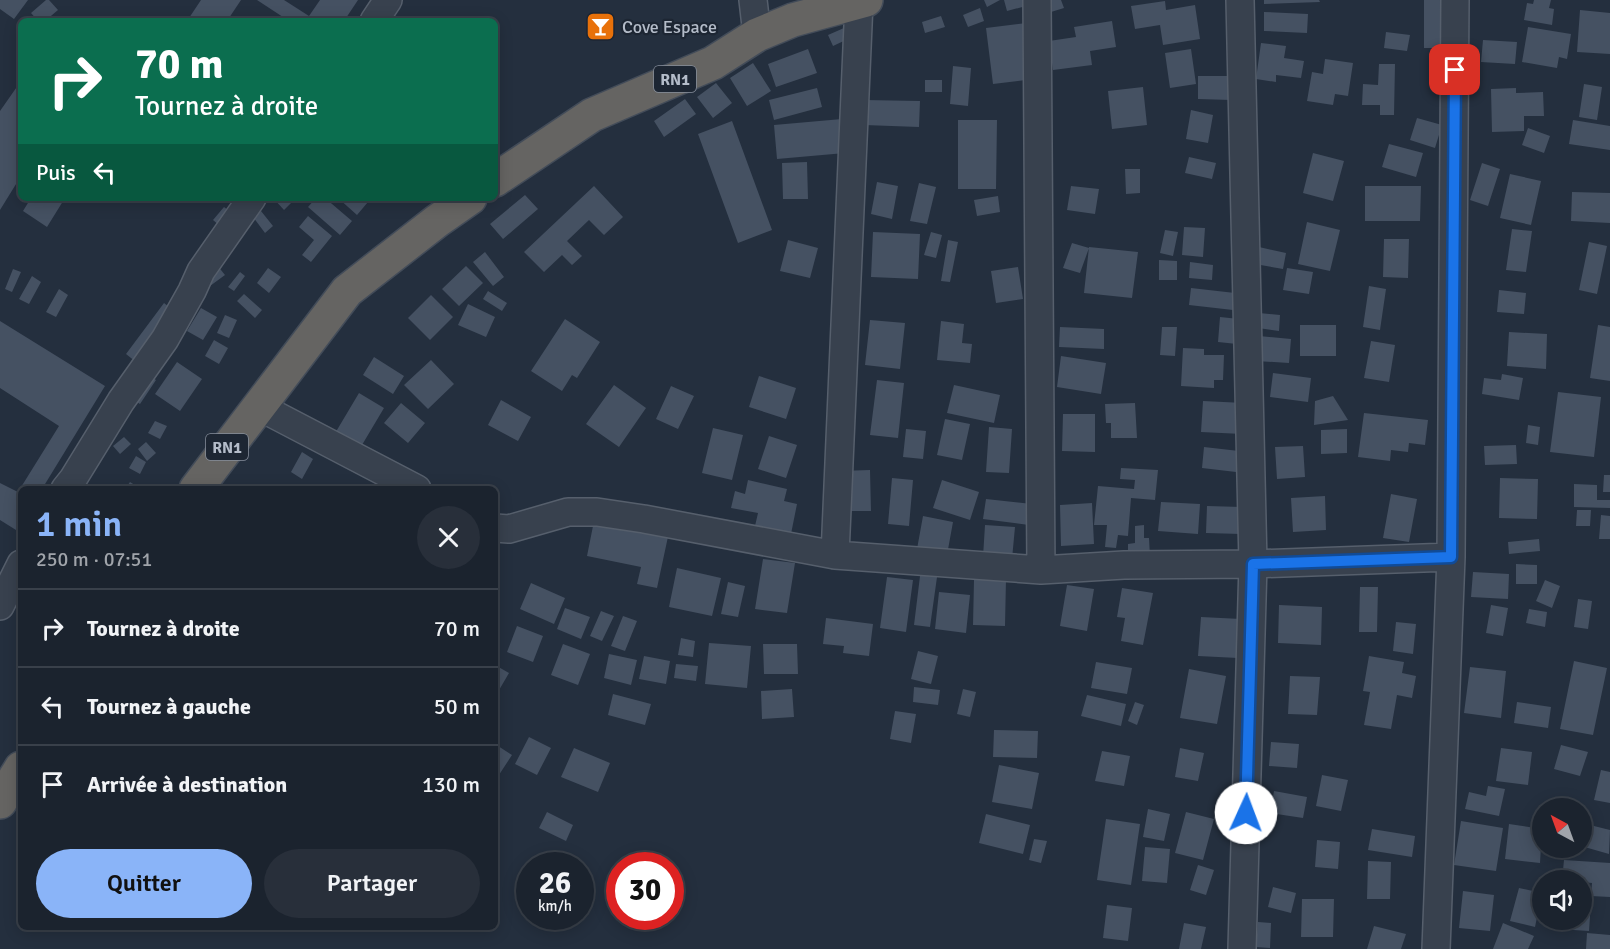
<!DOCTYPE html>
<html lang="fr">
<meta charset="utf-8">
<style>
:root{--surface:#1b232e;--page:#282f3a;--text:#f1f3f6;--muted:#a0a4aa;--line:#39404a;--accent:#8ab4f8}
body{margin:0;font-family:Signika,sans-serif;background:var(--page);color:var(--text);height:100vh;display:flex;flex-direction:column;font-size:22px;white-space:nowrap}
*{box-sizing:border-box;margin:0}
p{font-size:20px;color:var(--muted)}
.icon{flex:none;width:33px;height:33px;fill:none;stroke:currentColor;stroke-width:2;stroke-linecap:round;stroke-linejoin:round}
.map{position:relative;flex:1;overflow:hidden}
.details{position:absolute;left:18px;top:486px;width:480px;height:444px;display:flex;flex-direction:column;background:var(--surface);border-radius:9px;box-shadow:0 3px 15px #0003,0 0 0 2px var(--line)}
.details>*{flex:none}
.top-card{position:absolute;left:18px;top:18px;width:480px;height:183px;border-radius:9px;box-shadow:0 3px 15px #0003,0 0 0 2px var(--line);background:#0b6e4f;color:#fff;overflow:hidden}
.needle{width:39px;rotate:319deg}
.buttons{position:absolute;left:1532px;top:798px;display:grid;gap:12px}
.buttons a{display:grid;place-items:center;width:60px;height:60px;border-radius:50%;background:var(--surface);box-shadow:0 3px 15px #0003,0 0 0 2px var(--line);font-size:30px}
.speed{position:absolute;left:516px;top:852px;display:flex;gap:12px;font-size:30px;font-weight:700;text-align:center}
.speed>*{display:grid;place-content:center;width:78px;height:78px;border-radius:50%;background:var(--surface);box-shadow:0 3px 15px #0003,0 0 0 2px var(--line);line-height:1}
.speed small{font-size:15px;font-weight:400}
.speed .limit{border:9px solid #d22;background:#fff;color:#111}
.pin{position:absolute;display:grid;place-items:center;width:51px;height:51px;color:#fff;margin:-26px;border-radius:12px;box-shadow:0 3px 9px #0006}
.me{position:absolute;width:66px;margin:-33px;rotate:2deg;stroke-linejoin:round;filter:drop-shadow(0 0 4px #0008)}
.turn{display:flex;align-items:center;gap:21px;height:126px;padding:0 18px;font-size:27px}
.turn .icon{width:78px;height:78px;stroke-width:2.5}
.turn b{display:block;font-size:42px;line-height:51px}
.then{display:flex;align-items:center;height:57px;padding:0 18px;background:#0003;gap:12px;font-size:22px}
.round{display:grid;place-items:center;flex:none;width:63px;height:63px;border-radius:32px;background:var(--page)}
.overview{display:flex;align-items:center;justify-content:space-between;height:102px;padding:0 18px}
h1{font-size:36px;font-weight:600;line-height:45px;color:var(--accent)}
.cta{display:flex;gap:12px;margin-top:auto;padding:12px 18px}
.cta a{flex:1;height:69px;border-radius:36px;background:var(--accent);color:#111;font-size:24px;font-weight:600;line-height:69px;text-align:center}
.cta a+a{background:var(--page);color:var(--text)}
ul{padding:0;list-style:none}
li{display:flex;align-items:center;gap:18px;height:78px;padding:0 18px;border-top:2px solid var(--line)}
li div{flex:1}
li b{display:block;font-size:22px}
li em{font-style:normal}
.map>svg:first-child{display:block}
.building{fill:#455162}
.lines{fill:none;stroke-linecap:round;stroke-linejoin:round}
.minor-casing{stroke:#565f6c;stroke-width:30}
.trunk-casing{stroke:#434c59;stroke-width:36}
.minor{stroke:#38414e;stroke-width:27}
.trunk{stroke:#656462;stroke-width:33}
.route-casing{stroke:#114b97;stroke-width:15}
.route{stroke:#1a73e8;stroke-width:10}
.labels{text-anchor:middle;stroke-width:4.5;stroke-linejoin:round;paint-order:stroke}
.shield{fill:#1d2633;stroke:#878f9c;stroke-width:1.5}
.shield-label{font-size:16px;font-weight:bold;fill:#b4bcc9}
.poi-label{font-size:18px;fill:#b4bcc9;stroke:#1d2633;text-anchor:start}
</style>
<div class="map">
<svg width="1610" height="949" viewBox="0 0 1610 949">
<rect width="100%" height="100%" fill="#242f3e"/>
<!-- building -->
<path class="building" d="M0,0H28L14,19L0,9Z
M46,0H49L58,10L45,21H38L31,13Z
M201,0H241L227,21H187Z
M257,0H284L309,16L320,0H358L344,21H289Z
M984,0H1000L987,7Z
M1004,0H1025L1026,6L1007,11Z
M1048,0H1061L1064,8L1051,12Z
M1264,0H1319L1320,2L1264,4Z
M1424,0H1450L1449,48H1424Z
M1534,0H1551L1549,8L1554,9L1552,25L1524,20L1527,3L1533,4Z
M1165,1L1166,10L1195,5L1200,39L1163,45L1160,25L1135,29L1131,6Z
M980,8L984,21L968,27L963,15Z
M1580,10L1610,13V54L1577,52Z
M1264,12L1308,14L1307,33L1264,31Z
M941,16L945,27L925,33L922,22Z
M1112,21L1116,47L1090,51L1092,65L1053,70L1049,41L1076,37L1074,27Z
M1027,23L1033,79L993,84L986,28Z
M1528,27L1571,34L1567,59L1559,57L1557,68L1522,62Z
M844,28L848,39L833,46L828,35Z
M1386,32L1410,35L1407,51L1384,48Z
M1483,40L1517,42L1515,64L1481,62Z
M1261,43L1286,46L1284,58L1304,61L1301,78L1276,75V82L1256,79Z
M808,49L817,73L776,87L768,64Z
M1191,49L1196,84L1170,88L1165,53Z
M1325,59L1353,63L1348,96L1335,94L1333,105L1307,101L1312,72L1323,74Z
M753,63L771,91L747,106L730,78Z
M1379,64H1395L1394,115H1380V105H1362L1363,84L1378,85Z
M953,66L971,68L968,106L950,104Z
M1198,76H1231V100L1198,99Z
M925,80H942V92H925Z
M21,81V176L0,210V111Z
M716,83L732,103L713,118L697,97Z
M1584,84L1602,87L1597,120L1579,117Z
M1143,87L1147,125L1112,129L1108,91Z
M817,88L822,107L774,120L769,100Z
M1516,88V93L1543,92L1544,116H1524V131L1492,132L1491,89Z
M685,99L696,114L664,137L654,121Z
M864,100L920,101L919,127L864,125Z
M1191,110L1213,115L1208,143L1186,139Z
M1417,118L1442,125L1435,148L1410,140Z
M842,119L845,153L777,159L774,125Z
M958,120H997L996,189H958Z
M1573,120L1610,126V150L1569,144Z
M732,121L772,230L738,243L698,134Z
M1528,128L1550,136L1544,153L1522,145Z
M1389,144L1423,153L1416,177L1382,167Z
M1313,153L1344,161L1333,201L1303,193Z
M1189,157L1216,163L1212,179L1185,173Z
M807,162L808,199H783L782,163Z
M1482,163L1500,169L1488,206L1470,200Z
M1125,169H1140V193L1126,194Z
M1510,174L1541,181L1531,225L1500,218Z
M877,182L898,186L892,219L871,214Z
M919,183L936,187L927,224L910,221Z
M594,186L623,217L604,235L589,220L567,241L582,256L572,265L562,255L544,272L524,252Z
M1071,186L1099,189L1095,214L1067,210Z
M1365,186H1421L1420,221H1365Z
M1572,192L1610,193V223L1571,221Z
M525,195L538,209L503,239L490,224Z
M998,196L1000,212L977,216L974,200Z
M31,198H65L47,227L23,211Z
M273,198H296L284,210Z
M316,198H325L352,221L340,235L308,207Z
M338,198H363L368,202L357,215Z
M224,207L232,213L220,226L213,220Z
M261,211L273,226L265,233L253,217Z
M308,216L332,236L311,262L302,255L314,240L299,227Z
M1307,222L1340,230L1330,271L1298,264Z
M1184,227L1205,228L1203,257L1182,255Z
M1512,229L1532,231L1526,272L1506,270Z
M1165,230L1178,232L1173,256L1160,253Z
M873,232L920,234L918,279L871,277Z
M931,232L942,235L936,258L924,255Z
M1384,239H1409L1408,278L1383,277Z
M788,240L818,248L810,278L780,271Z
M948,240L958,242L950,282L941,281Z
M1589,242L1607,246L1597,294L1579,290Z
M1072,243L1089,248L1080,273L1063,268Z
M1089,247L1138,252L1132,298L1084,293Z
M1259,247L1286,253L1283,269L1255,264Z
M485,252L504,277L493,286L473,262Z
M1159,260L1177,261V280H1159Z
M1190,262L1213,265L1212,280L1189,278Z
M217,265L225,275L210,286L202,276Z
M466,266L483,283L459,306L442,289Z
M1018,267L1023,299L996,303L991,271Z
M268,268L281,277L269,293L257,283Z
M1287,268L1313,272L1309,294L1283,290Z
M13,269L21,272L12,292L5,289Z
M240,272L245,276L234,291L228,287Z
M32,276L41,282L29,304L19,299Z
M1369,286L1386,289L1380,330L1363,327Z
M1191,288L1235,293L1233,310L1189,305Z
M59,289L68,295L56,317L46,312Z
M1499,290L1526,293L1524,314L1497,312Z
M488,291L507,303L502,311L483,299Z
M244,294L262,310L255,318L237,301Z
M431,295L453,317L430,340L408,318Z
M164,303L174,311L136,362L126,354Z
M468,304L495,317L486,337L458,325Z
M201,308L217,317L203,340L187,331Z
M1259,313L1280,315L1279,331L1258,328Z
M225,315L237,320L229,338L217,333Z
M1220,317L1239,319L1237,344L1218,342Z
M565,319L600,342L577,378L572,375L562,391L531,371Z
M870,320L905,323L900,369L865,365Z
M0,321L105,386L42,489H21V522L16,530L0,520V483L18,492L59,426L0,388Z
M941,321L964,324L962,343L972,344L970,363L937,360Z
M1300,325H1336V356H1300Z
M1598,325L1610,327V381L1590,378Z
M1060,327L1104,329V349L1059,347Z
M1162,327H1177L1175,356L1160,355Z
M1509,332L1547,334L1546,369L1507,366Z
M1259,336L1291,339L1289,363L1256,361Z
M214,340L228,348L219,364L205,356Z
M1371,341L1395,345L1389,382L1364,378Z
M1183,348L1204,349V355H1224L1223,380H1214V388L1181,386Z
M1061,356L1106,363L1101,394L1057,387Z
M374,357L404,376L393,394L363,375Z
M431,360L454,384L428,409L404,385Z
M177,362L202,379L180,411L155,394Z
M145,373L156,380L140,404L129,397Z
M1273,373L1311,378L1308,402L1270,397Z
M1502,374L1523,378L1519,400L1482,394L1484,378L1501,380Z
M759,376L796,388L786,419L749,407Z
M877,380L904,383L898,438L870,435Z
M614,385L646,408L619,447L586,424Z
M954,385L1000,395L994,423L947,413Z
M671,386L694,396L678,429L656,419Z
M1558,392L1601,397L1594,457L1550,452Z
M359,393L384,408L359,450L334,435Z
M1333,396L1348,420L1314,425L1315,401Z
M501,400L531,417L518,441L488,425Z
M1203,401L1244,403L1242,434L1201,432Z
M401,403L425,423L408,443L384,423Z
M1135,403L1137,438H1111V423H1106L1105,404Z
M1364,413L1428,420L1425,445L1409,443L1408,452L1391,450L1390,461L1358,457Z
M1063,414H1095V452L1062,451Z
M945,419L970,424L962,460L937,455Z
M155,421L167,426L160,439L148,433Z
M1528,425L1540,427L1538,445L1526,443Z
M989,427L1012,429L1009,473L986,472Z
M713,428L743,435L732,480L702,473Z
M906,429L926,431L923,459L903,457Z
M1347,429V453L1321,454V430Z
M769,436L797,445L786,478L758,469Z
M124,437L131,444L120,454L113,446Z
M146,442L156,453L147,461L138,449Z
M1516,445L1517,464L1485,465L1484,446Z
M1303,446L1305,477L1277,479L1275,447Z
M1204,447L1239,451L1236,472L1202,468Z
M302,452L313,459L302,479L291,472Z
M136,456L146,462L140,474L129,468Z
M1121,468L1158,470L1155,500L1131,498L1128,536L1118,535L1116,548L1105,547L1107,525H1094L1098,486L1134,489L1135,480L1120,479Z
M870,470L871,511H841L840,471Z
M1604,475H1610V492H1603Z
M892,478L913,480L909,526L888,524Z
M1500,478L1538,479L1537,519L1499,518Z
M748,480L787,489L784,501L797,504L791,534L755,526L758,513L731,508L735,491L745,494Z
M942,480L979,492L970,520L933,508Z
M130,482L141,489H125Z
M1574,484L1597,485V500H1610V508L1574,507Z
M1391,494L1417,499L1409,542L1383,538Z
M1325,496L1326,530L1293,532L1291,498Z
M986,499L1032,504L1029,525L983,519Z
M1161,502L1200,504L1198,534L1158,531Z
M1092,503L1094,544L1061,546L1060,505Z
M1207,506L1242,507L1241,534L1206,533Z
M1577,510H1591L1590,526H1576Z
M1601,515L1610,516V539H1599Z
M595,516L669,532L657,588L637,584L641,567L587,556Z
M923,516L953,522L947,555L917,549Z
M985,525L1015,527L1012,559L983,557Z
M1144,525V538H1149L1150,557L1128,558V544L1135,543V526Z
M1539,539L1540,551L1509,554L1508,542Z
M763,559L795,563L787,613L755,609Z
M1516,564L1537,565V584H1516Z
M677,568L721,578L712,616L669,607Z
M921,568L938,570L930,627L914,625Z
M1473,572L1509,574L1508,599L1471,597Z
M887,577L913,580L906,632L880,628Z
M1006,579L1005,626L973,625L974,580Z
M1545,580L1560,586L1552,608L1536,601Z
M728,582L745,586L738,617L721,614Z
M531,583L565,598L554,624L520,609Z
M1067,585L1094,589L1087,631L1060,626Z
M1360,587H1378L1377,632H1359Z
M1122,588L1153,593L1143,645L1121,641L1125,618L1117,617Z
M939,592L970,595L966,633L935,629Z
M1578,599L1592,601L1588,629L1574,627Z
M1279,605L1322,607L1321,645L1278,643Z
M1491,605L1508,608L1503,636L1486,633Z
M565,608L590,617L581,639L557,629Z
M1529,609L1547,612L1545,627L1526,623Z
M601,611L614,616L602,641L590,636Z
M623,616L637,621L625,651L611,646Z
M1201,617L1241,619L1238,658L1198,656Z
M826,618L873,624L869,656L843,653L844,646L823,644Z
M1396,622L1416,624L1413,654L1393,651Z
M517,626L543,636L533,662L507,652Z
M681,638L695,641L693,657L678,655Z
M709,643L751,646L747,688L705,684Z
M563,644L590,654L578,685L551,675Z
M763,644H797L798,674H764Z
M918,651L938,656L931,684L911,679Z
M609,654L637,660L631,685L604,678Z
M644,656L670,661L666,684L639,679Z
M1369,656L1404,662L1402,673L1416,676L1412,698L1397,695L1391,729L1364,725L1370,692L1363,691Z
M1574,661L1607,668L1593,735L1560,729Z
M1096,662L1132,668L1127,694L1091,688Z
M676,664L698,666L696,681L674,678Z
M495,665L509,673L495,697Z
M1470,667L1506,671L1501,718L1464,713Z
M1189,669L1226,676L1217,724L1180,718Z
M1290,676L1320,677L1317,715L1288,714Z
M914,687L940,690L938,705L913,702Z
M792,689L794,717L762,719L761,691Z
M963,689L976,692L970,717L957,714Z
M613,694L651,704L645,725L608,715Z
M1087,695L1126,704L1121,726L1081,716Z
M1135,702L1144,705L1137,725L1128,721Z
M1517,702L1551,707L1548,728L1514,723Z
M895,711L916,714L911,743L890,739Z
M994,730L1038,731L1037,758L993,757Z
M529,737L551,748L537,775L515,764Z
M1271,742L1299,744L1297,768L1269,766Z
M495,744L512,755L495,781Z
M1561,745L1588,752L1580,776L1554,769Z
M574,748L610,763L598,792L561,777Z
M1180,748L1204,753L1198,781L1175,777Z
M1501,748L1532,752L1528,785L1496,781Z
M1102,751L1130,756L1124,786L1095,781Z
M999,765L1039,773L1032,809L992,802Z
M1601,770L1610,772V803L1594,800Z
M1322,775L1348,780L1341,811L1316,806Z
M1488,786L1505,789L1499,816L1465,809L1469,792L1486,796Z
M1274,791L1307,797L1303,818L1270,813Z
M1148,809L1170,814L1164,841L1143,837Z
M547,812L573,825L566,841L539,828Z
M1186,812L1214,819L1203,860L1175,853Z
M986,814L1030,825L1023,854L979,843Z
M1106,819L1140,824L1131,885L1097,880Z
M1461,821L1503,828L1496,871L1454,865Z
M1509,824L1542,829L1540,863L1505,859Z
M1586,824L1610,830L1609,854L1581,846Z
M1372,829L1415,836L1412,857L1368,850Z
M1034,839L1047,841L1041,863L1029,860Z
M1317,840L1340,842L1338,869L1315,867Z
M1145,847L1170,849L1167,883L1142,881Z
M1564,860L1610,863V897L1591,896L1592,883L1562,880Z
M1368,861L1391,862L1390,899H1367Z
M1198,865L1214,870L1206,895L1190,890Z
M1273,887L1296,893L1291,913L1268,907Z
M1519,888L1542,893L1535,927L1510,921Z
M1463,891L1494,895L1490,931L1459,928Z
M1302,899H1334L1333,937H1301Z
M1581,901L1591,902L1589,931L1558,929L1559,920H1581Z
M1107,905L1132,908L1128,941L1103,938Z
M1258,922L1271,923L1270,948L1256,947Z
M1184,923L1206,927L1201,949H1179Z
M1503,923L1534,936L1528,949H1493Z
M1374,926L1406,934L1401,949H1367Z
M1587,933L1610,935V949H1586Z"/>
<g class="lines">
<defs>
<path id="minor" d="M753,0L757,35
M1037,0L1041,570
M1240,0L1253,564L1242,949
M374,21L388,0
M258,406L417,489
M65,489L73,479L121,401L165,339L192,291L201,271L252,198
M495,528L509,529L568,512H597L644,519L835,555L1041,570L1124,565L1253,564L1451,557
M835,555L859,2
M0,606L21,564
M1436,949L1451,557L1455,0"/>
<path id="trunk" d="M495,180L592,115L713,63L757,35L793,20L866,0
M196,489L347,291L437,221L470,198
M0,802L21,768"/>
</defs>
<!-- minor casing -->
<use href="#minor" class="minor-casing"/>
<!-- trunk casing -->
<use href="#trunk" class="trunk-casing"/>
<!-- minor -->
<use href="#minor" class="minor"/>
<!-- trunk -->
<use href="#trunk" class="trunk"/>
</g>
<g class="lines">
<defs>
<path id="route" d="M1246,813L1253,564L1451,557L1455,70"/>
</defs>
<!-- route casing -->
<use href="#route" class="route-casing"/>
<!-- route -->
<use href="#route" class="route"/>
</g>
<!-- icons -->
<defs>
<symbol id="bar-square" viewBox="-11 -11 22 22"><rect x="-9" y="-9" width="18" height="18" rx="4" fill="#e8710a" stroke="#1d2633"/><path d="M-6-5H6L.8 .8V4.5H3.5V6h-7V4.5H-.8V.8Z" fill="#fff"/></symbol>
</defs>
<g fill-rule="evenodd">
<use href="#bar-square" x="584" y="10" width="33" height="33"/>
</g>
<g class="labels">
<!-- shield labels -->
<g class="shield">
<rect x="654" y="66" width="42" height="26" rx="4.5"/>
<rect x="206" y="434" width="42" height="26" rx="4.5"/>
</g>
<g class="shield-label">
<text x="675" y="85">RN1</text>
<text x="227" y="453">RN1</text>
</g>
<!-- poi labels -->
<g class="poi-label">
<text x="622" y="33">Cove Espace</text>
</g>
</g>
</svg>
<div class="buttons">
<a><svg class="needle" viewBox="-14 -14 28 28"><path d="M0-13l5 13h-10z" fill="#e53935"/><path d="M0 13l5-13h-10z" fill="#a0a4aa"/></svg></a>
<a><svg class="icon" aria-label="sound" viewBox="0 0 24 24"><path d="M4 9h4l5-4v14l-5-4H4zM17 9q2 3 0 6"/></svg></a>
</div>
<div class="speed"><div>26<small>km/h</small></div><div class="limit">30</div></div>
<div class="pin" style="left:1455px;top:70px;background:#d93025"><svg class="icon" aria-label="arrive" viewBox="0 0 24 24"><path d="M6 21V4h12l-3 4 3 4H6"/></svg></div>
<svg class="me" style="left:1246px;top:813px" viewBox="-20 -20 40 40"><circle r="19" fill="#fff"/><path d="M0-13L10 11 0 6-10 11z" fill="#1a73e8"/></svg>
<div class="top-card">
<div class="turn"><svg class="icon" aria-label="right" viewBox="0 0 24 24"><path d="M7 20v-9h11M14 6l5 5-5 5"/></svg><div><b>70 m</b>Tournez à droite</div></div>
<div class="then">Puis<svg class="icon" aria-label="left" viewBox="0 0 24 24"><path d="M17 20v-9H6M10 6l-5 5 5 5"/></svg></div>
</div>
<section class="details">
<div class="overview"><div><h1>1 min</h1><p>250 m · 07:51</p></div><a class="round"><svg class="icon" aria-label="close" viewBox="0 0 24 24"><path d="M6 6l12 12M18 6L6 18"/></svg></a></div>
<ul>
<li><svg class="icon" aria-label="right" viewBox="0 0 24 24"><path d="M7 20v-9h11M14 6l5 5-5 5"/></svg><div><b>Tournez à droite</b></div><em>70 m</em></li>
<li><svg class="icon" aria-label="left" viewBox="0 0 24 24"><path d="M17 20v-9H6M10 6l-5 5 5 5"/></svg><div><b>Tournez à gauche</b></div><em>50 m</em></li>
<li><svg class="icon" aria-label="arrive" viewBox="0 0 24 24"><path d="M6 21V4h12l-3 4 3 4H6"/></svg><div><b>Arrivée à destination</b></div><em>130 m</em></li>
</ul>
<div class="cta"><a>Quitter</a><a>Partager</a></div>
</section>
</div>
